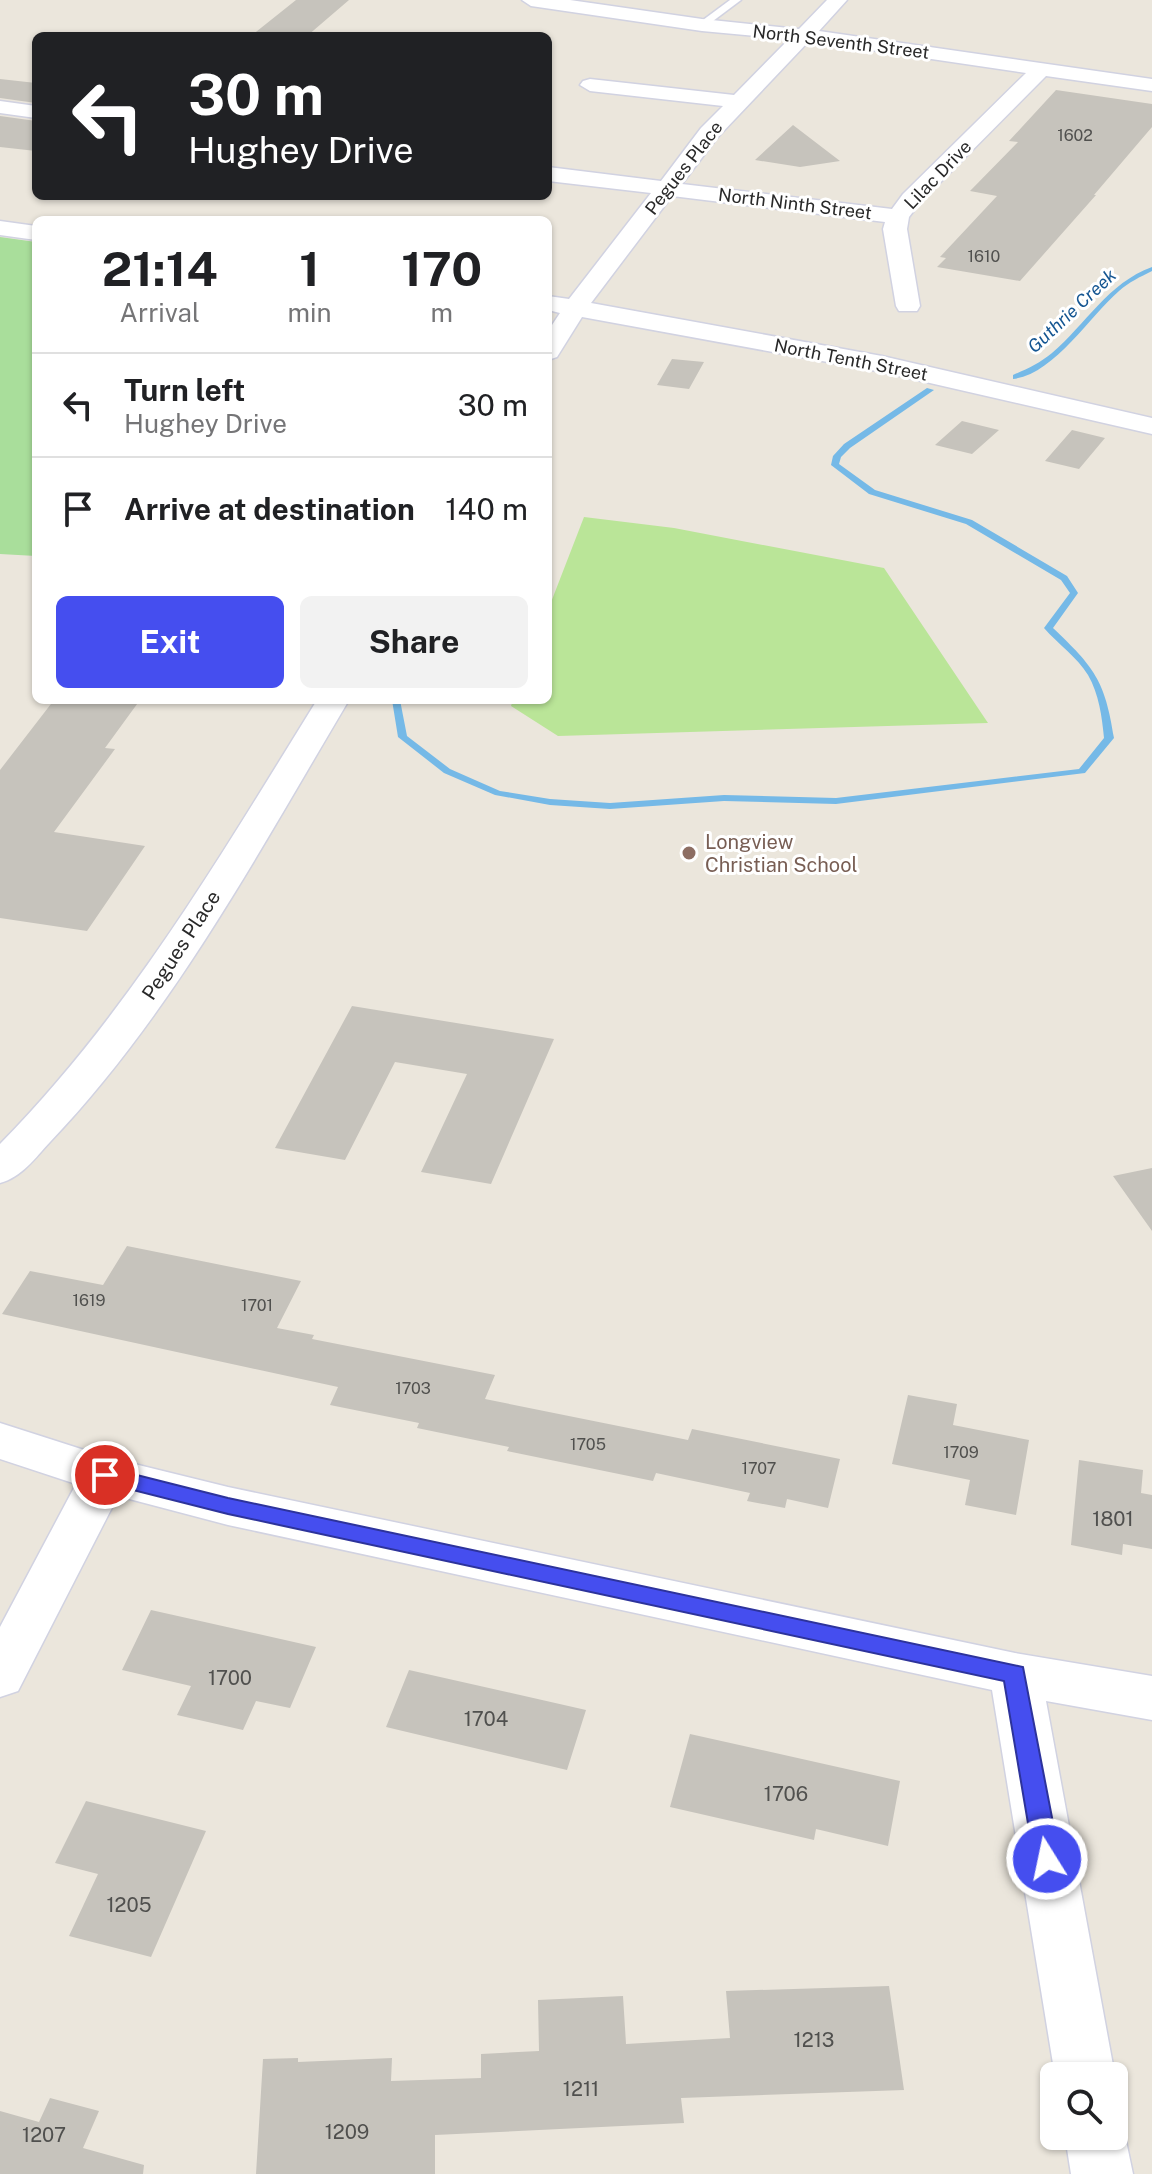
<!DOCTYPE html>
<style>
:root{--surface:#fff;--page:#f2f2f2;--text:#202124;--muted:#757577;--line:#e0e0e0;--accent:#454eef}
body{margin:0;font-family:"Public Sans",sans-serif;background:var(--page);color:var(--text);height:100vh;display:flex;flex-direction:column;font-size:30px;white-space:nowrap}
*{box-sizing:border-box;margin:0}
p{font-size:26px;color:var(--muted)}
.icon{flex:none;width:44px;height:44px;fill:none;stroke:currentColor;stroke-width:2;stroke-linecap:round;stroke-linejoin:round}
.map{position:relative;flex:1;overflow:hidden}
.drawer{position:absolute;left:32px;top:216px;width:520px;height:488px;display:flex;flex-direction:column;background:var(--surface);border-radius:12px;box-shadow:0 2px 6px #0004}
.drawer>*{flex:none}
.guide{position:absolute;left:32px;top:32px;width:520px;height:168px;border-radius:12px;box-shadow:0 2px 6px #0004;background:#202124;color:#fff;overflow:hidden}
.fabs{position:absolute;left:1040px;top:2062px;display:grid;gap:16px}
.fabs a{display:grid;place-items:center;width:88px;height:88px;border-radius:12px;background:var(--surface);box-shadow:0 2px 6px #0004;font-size:40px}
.pin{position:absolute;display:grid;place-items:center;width:68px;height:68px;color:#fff;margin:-34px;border:4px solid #fff;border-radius:50%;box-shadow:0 2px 8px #0007}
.me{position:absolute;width:88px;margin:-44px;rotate:350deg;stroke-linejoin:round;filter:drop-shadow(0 0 6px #0008)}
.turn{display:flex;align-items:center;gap:28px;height:168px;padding:0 24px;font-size:36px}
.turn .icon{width:104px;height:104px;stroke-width:2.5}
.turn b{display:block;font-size:56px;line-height:68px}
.eta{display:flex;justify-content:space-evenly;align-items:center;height:136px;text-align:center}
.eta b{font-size:48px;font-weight:700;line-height:56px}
.button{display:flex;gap:16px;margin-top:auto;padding:16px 24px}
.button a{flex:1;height:92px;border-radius:12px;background:var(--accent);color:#fff;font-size:32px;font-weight:700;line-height:92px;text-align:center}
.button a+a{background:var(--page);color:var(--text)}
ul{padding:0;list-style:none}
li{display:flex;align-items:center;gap:24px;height:104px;padding:0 24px;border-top:2px solid var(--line)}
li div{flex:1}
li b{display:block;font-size:30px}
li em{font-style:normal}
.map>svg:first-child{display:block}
.green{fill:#a9de9b}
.pitch{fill:#bae598}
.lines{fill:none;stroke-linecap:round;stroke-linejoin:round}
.stream{fill:#75b9e7;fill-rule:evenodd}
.building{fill:#c6c3bc}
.service-casing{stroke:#d1d2e1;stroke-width:3}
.minor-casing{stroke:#d1d2e1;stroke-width:3}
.service{fill:#fff;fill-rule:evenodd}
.minor{fill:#fff;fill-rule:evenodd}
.route{fill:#454eef;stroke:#2d339b;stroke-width:2}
.education-dot{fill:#8d6e63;stroke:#fff;stroke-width:3}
.labels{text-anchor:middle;stroke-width:6;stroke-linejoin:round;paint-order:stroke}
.number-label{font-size:16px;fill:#50504e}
.far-street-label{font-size:18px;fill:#292929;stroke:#fff}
.far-water-label{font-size:18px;font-style:italic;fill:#155692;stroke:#fff}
.education-label{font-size:20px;fill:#785e54;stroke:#fff;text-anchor:start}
.street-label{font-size:20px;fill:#292929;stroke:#fff}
.near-number-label{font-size:20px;fill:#50504e}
</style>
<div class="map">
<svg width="1152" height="2174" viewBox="0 0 1152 2174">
<rect width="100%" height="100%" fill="#ebe6dc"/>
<!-- green -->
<path class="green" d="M0,237L36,242V556L0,554Z"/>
<!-- pitch -->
<path class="pitch" d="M584,517L674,528L884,568L988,723L558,736L511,706L513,700H548V610Z"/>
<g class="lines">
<!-- stream -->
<path class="stream" d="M1152,267V271C1140,277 1129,282 1119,291C1090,316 1053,375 1013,379V375C1027,369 1040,363 1052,353C1086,324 1108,283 1152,267Z
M927,388L934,390L850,448L841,457L839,464L875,490L972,520L1067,576L1078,593L1053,628C1094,667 1105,680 1114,738L1085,773L836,804L724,801L610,809L550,805L495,795L444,773L398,737L392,700H400L407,736L450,769L500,791L550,799L610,803L724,795L836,798L1079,769L1104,738C1102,717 1099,694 1088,675C1077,657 1058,644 1044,628L1070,593L1061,580L966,524L869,494L831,465L833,456L844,444Z"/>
</g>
<!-- building -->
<path class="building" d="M296,0H349L307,36H251Z
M0,79L36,83V103L0,98Z
M1056,90L1152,104V127L1094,195H1096L1020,281L937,267L946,258L940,257L997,196L970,191L1018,142L1009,141Z
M0,116L36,121V151L0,147Z
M793,125L840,161L800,167L755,160Z
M672,359L704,362L689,389L657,385Z
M962,421L999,430L972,454L935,445Z
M1072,430L1105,438L1079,469L1045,461Z
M54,700H140L105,748L115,749L54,832L145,846L87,931L0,918V770Z
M352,1006L554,1039L491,1184L421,1172L467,1074L395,1062L345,1160L275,1148Z
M1152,1168V1231L1113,1176Z
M127,1246L301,1281L277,1328L314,1335L312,1339L495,1375L485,1399L688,1440L692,1429L840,1459L828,1508L787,1499L785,1508L747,1501L750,1493L656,1473L653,1481L507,1451L509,1447L417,1428L419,1423L330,1405L338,1387L2,1314L30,1271L103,1285Z
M908,1395L957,1404L953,1425L1029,1440L1016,1515L965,1505L970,1480L892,1464Z
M1079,1460L1143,1470L1141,1493L1152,1495V1549L1123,1544L1122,1555L1071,1545Z
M151,1610L316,1647L290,1708L256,1701L243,1730L177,1715L191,1686L122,1670Z
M409,1670L586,1710L567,1770L386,1727Z
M690,1734L900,1781L888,1846L816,1829L814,1840L670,1807Z
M86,1801L206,1831L151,1957L69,1936L98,1874L55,1863Z
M889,1986L904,2090L681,2098L684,2123L435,2135V2174H256L263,2059L298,2058V2062L392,2058L391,2081L481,2078V2054L539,2051L538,2000L623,1996L626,2044L730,2038L726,1991Z
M50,2098L99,2111L83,2148L144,2165L143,2174H0V2111L39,2122Z"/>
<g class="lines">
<defs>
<path id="service" d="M730,0H741L705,27H699V23Z"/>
<path id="minor" d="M522,0H570L702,19L799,29L827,0H847L819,31L1152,79V91L1046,76L919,204L909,217L907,229L920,306L917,311H899L896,306L883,229L885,222L672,196L591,303L882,356L1152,418V434L882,372L582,317L557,357L548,360V331L560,313L548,310V296L569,299L651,193L548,181V167L661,181L701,128L723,106L590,91L580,85L583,81L590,79L734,95L789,39L702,31L531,6ZM809,41L1026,73L903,194L892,209L682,184L717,138Z
M0,101L36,106V118L0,113Z
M0,221L36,226V240L0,235Z
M317,700H349C259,851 173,1013 50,1142C35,1158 22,1177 0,1183V1144C129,1013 221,855 317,700Z
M0,1423L106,1457L228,1487L1015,1653L1152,1676V1720L1046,1701L1115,2076L1114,2078L1055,2076L992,1690L228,1525L118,1496L18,1691L0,1697V1627L76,1484L0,1459Z
M1114,2114L1125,2136L1133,2174H1071L1065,2136H1114Z"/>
</defs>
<!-- service casing -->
<use href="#service" class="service-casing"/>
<!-- minor casing -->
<use href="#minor" class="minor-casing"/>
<!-- service -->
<use href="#service" class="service"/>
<!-- minor -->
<use href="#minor" class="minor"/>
</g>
<!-- route -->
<path class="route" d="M105,1467L228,1498L1023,1667L1060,1859L1056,1867L1047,1871L1038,1867L1034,1859L1004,1681L228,1514L97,1481L94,1475L97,1469Z"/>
<!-- markers -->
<circle class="education-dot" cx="689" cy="853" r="8"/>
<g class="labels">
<!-- number labels -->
<g class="number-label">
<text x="1075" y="141">1602</text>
<text x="984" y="262">1610</text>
<text x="89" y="1306">1619</text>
<text x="257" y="1311">1701</text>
<text x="413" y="1394">1703</text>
<text x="588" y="1450">1705</text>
<text x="961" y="1458">1709</text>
<text x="759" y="1474">1707</text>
</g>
<!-- far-street labels -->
<g class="far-street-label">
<text transform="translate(841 42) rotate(7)" y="6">North Seventh Street</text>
<text transform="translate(684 168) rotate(-52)" y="6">Pegues Place</text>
<text transform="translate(938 175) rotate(-46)" y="6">Lilac Drive</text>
<text transform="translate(795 204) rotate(7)" y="6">North Ninth Street</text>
<text transform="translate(851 360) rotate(11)" y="6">North Tenth Street</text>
</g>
<!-- far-water labels -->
<g class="far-water-label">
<text transform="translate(1072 311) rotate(-43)" y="6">Guthrie Creek</text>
</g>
<!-- education labels -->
<g class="education-label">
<text x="705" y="849">Longview<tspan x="705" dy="23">Christian School</tspan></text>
</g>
<!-- street labels -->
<g class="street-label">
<text transform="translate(181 945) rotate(-57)" y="7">Pegues Place</text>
</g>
<!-- near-number labels -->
<g class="near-number-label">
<text x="1113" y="1526">1801</text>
<text x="230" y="1685">1700</text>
<text x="486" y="1726">1704</text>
<text x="786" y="1801">1706</text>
<text x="129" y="1912">1205</text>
<text x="814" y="2047">1213</text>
<text x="581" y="2096">1211</text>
<text x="347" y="2139">1209</text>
<text x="44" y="2142">1207</text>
</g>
</g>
</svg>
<div class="fabs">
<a><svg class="icon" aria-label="search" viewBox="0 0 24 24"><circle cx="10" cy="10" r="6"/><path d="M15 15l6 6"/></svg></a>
</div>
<div class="pin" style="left:105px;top:1475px;background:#d93025"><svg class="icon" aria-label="arrive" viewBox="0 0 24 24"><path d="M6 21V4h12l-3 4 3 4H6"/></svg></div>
<svg class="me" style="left:1047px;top:1859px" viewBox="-20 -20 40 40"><circle r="17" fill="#454eef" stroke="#fff" stroke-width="3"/><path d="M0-11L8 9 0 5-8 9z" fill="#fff"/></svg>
<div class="guide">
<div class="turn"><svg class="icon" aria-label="left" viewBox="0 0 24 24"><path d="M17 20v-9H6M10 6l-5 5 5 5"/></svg><div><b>30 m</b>Hughey Drive</div></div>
</div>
<section class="drawer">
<div class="eta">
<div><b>21:14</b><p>Arrival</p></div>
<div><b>1</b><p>min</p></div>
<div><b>170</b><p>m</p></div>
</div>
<ul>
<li><svg class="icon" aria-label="left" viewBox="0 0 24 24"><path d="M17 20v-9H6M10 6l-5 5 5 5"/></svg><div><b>Turn left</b><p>Hughey Drive</p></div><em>30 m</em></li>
<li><svg class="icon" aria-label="arrive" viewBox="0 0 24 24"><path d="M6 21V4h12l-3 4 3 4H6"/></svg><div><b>Arrive at destination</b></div><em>140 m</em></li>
</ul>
<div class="button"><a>Exit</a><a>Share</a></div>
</section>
</div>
